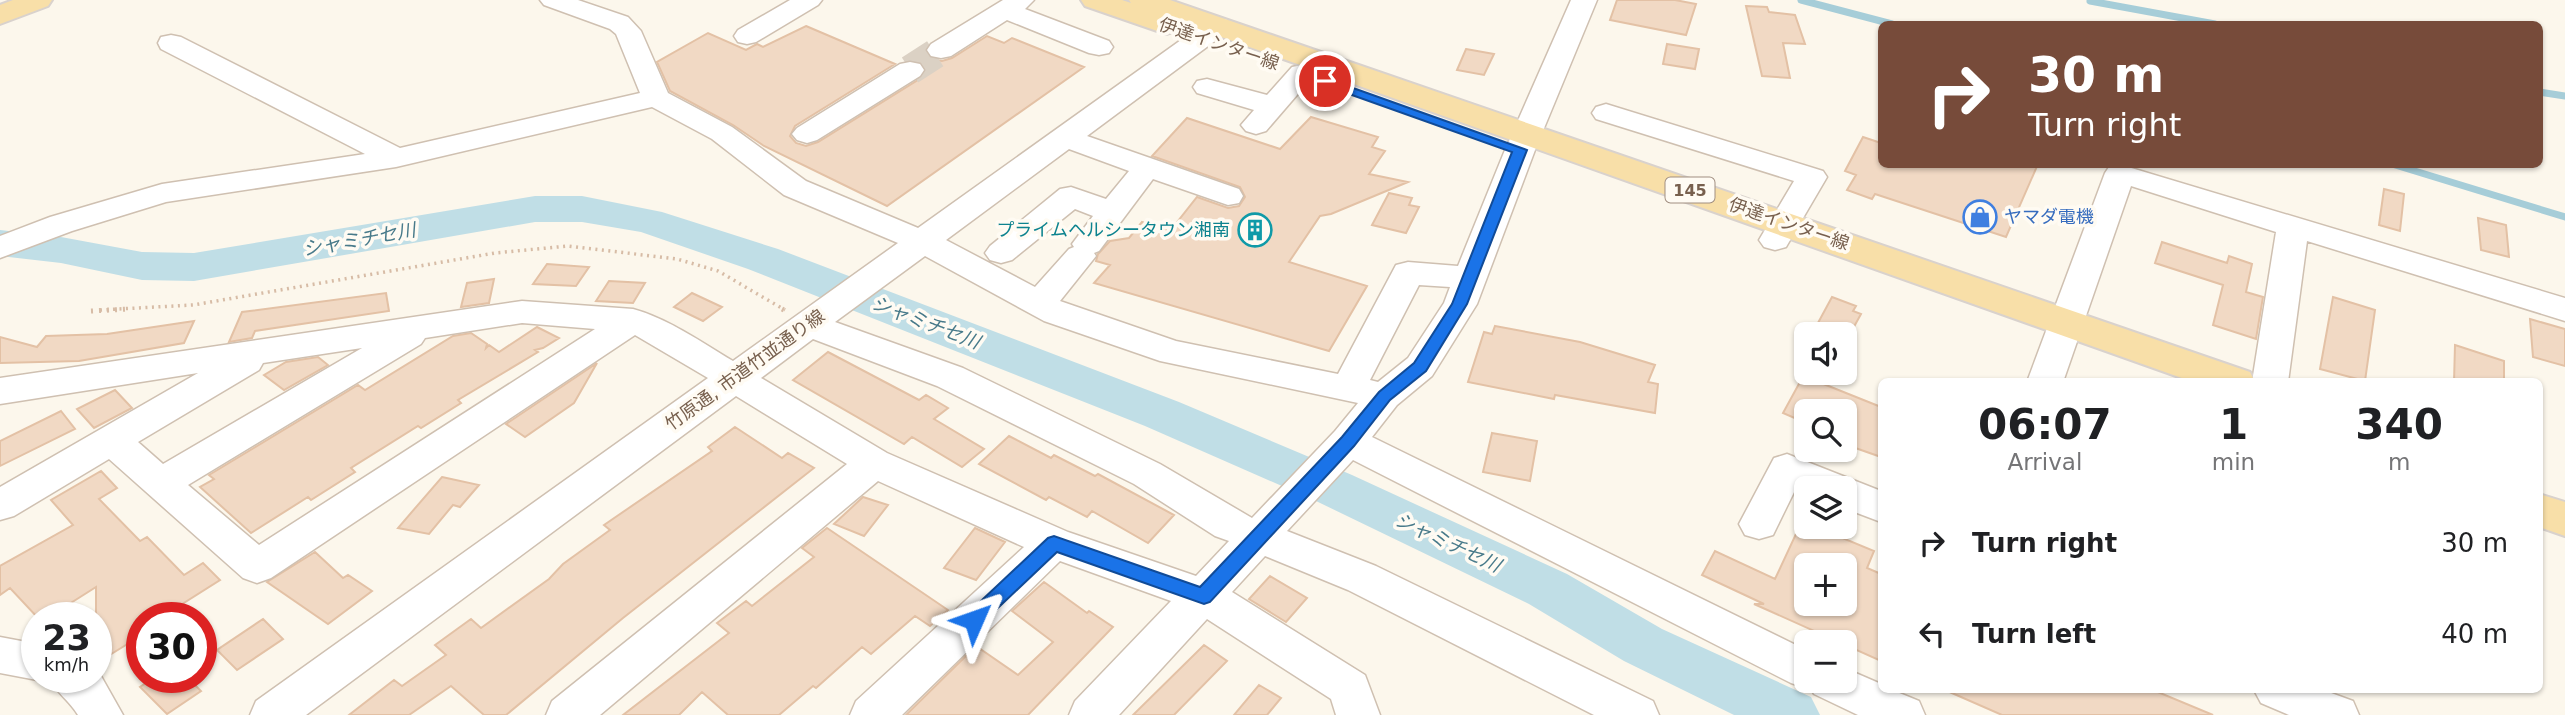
<!DOCTYPE html>
<meta charset="utf-8">
<style>
:root{--surface:#fff;--page:#f2f2f2;--text:#202124;--muted:#757577}
body{margin:0;font-family:"DejaVu Sans","Noto Sans JP",sans-serif;background:var(--page);color:var(--text);height:100vh;display:flex;flex-direction:column;font-size:26px;white-space:nowrap}
*{box-sizing:border-box;margin:0}
p{font-size:23px;color:var(--muted)}
.icon{flex:none;width:38px;height:38px;fill:none;stroke:currentColor;stroke-width:2;stroke-linecap:round;stroke-linejoin:round}
.map{position:relative;flex:1;overflow:hidden}
.side{position:absolute;left:1878px;top:378px;width:665px;height:315px;display:flex;flex-direction:column;background:var(--surface);border-radius:10px;box-shadow:0 2px 5px #0004}
.side>*{flex:none}
.banner{position:absolute;left:1878px;top:21px;width:665px;height:147px;border-radius:10px;box-shadow:0 2px 5px #0004;background:#774b3a;color:#fff;overflow:hidden}
.buttons{position:absolute;left:1794px;top:322px;display:grid;gap:14px}
.buttons a{display:grid;place-items:center;width:63px;height:63px;border-radius:10px;background:var(--surface);box-shadow:0 2px 5px #0004;font-size:35px}
.speed{position:absolute;left:21px;top:602px;display:flex;gap:14px;font-size:35px;font-weight:700;text-align:center}
.speed>*{display:grid;place-content:center;width:91px;height:91px;border-radius:50%;background:var(--surface);box-shadow:0 2px 5px #0004;line-height:1}
.speed small{font-size:18px;font-weight:400}
.speed .limit{border:10px solid #d22;background:#fff;color:#111}
.pin{position:absolute;display:grid;place-items:center;width:60px;height:60px;color:#fff;margin:-30px;border:4px solid #fff;border-radius:50%;box-shadow:0 2px 7px #0007}
.me{position:absolute;width:77px;margin:-38px;rotate:47deg;stroke-linejoin:round;filter:drop-shadow(0 0 5px #0008)}
.turn{display:flex;align-items:center;gap:24px;height:147px;padding:0 35px;font-size:32px}
.turn .icon{width:91px;height:91px;stroke-width:2.5}
.turn b{display:block;font-size:49px;line-height:60px}
.eta{display:flex;justify-content:space-evenly;align-items:center;height:119px;text-align:center}
.eta b{font-size:42px;font-weight:700;line-height:49px}
ul{padding:0;list-style:none}
li{display:flex;align-items:center;gap:21px;height:91px;padding:0 35px}
li div{flex:1}
li b{display:block;font-size:26px}
li em{font-style:normal}
.map>svg:first-child{display:block}
.lines{fill:none;stroke-linecap:round;stroke-linejoin:round}
.stream{stroke:#a6cdd8;stroke-width:7}
.river{fill:#c0dee6;fill-rule:evenodd}
.building{fill:#f1d9c4;stroke:#e3c1a5;stroke-width:2;fill-rule:evenodd}
.minor-tunnel{stroke:#dbd1c4;stroke-width:30;stroke-dasharray:30 15;stroke-linecap:butt}
.minor-casing{stroke:#cfc0b1;stroke-width:3}
.major-casing{stroke:#d9d2cd;stroke-width:4}
.path-far1{stroke:#d7bca6;stroke-width:3.5;stroke-dasharray:2 4.5;stroke-linecap:butt}
.path{stroke:#d7bca6;stroke-width:5;stroke-dasharray:2 6;stroke-linecap:butt}
.minor{fill:#fff;fill-rule:evenodd}
.major{fill:#f8dfa8;fill-rule:evenodd}
.route{fill:#1a73e8;stroke:#114b97;stroke-width:2}
.labels{text-anchor:middle;stroke-width:7;stroke-linejoin:round;paint-order:stroke}
.shield{fill:#fffbf3;stroke:#a08e80;stroke-width:2}
.shield-label{font-size:16px;font-weight:bold;fill:#78604e}
.street-label{font-size:18px;fill:#78604e;stroke:#fffbf3}
.shop-label{font-size:18px;fill:#366cbe;stroke:#fffbf3;text-anchor:start}
.culture-label{font-size:18px;fill:#0d838f;stroke:#fffbf3;text-anchor:end}
.water-label{font-size:19px;font-style:italic;fill:#487a8a;stroke:#fffbf3}
</style>
<div class="map">
<svg width="2565" height="715" viewBox="0 0 2565 715">
<rect width="100%" height="100%" fill="#fcf7ec"/>
<g class="lines">
<!-- stream -->
<path class="stream" d="M1801,0L1892,24
M2090,1L2215,24
M2539,92L2565,96
M2392,164L2565,217"/>
<!-- river -->
<path class="river" d="M535,196H582L662,212L778,249L1179,402L1352,475L1567,574L1662,629L1811,697L1820,715H1734L1624,661L1529,604L1316,501L1145,426L748,269L641,232L582,222H535L194,281L142,280L61,263L0,256V230L61,237L142,252L194,253Z"/>
</g>
<!-- building -->
<path class="building" d="M1617,0H1675L1696,4L1686,35L1610,20Z
M1746,6L1767,7L1769,12L1795,15L1805,44L1783,43L1790,78L1762,76Z
M806,26L895,64L795,126L790,136L796,143L806,146L818,142L921,78L926,69L921,61L913,60L925,52L930,59L942,61L952,58L987,36L1004,43L1012,38L1084,67L887,206L764,146L733,125L670,91L657,62L708,33L746,50L757,44L763,47Z
M1667,44L1699,49L1695,69L1663,64Z
M1466,49L1494,54L1484,75L1457,70Z
M1311,117L1378,137L1372,147L1385,151L1369,174L1408,182L1331,214L1320,216L1289,262L1367,286L1329,351L1094,283L1110,265L1096,261L1098,254L1110,241L1129,238L1142,222L1170,231L1197,197L1228,208L1239,206L1245,197L1240,187L1152,156L1187,118L1280,149Z
M1863,137L1881,143V164H2038L2006,237L1875,194L1872,199L1847,190L1856,175L1845,171Z
M2384,189L2404,194L2400,231L2379,225Z
M1389,193L1412,198L1409,205L1419,207L1406,233L1372,225Z
M2478,218L2506,225L2509,257L2481,250Z
M2162,242L2227,263L2229,256L2252,264L2246,292L2263,297L2256,339L2213,325L2223,285L2155,263Z
M547,264L589,267L576,286L533,284Z
M494,279L489,303L461,307L467,283Z
M609,281L645,283L633,303L596,301Z
M386,293L389,311L255,331L252,338L229,342L242,312Z
M692,293L722,307L703,321L674,307Z
M1832,297L1856,306L1853,311L1861,314L1850,334H1812Z
M2333,297L2375,310L2365,381L2320,369Z
M2530,319L2565,329V366L2533,357Z
M194,321L184,343L79,361L0,363V337L37,347L46,336L107,334Z
M1495,326L1580,342L1655,365L1648,382L1658,384L1655,413L1555,395L1554,399L1468,382L1484,332L1492,334Z
M537,327L559,338L543,348L535,350L538,352L458,400L461,403L421,428L418,426L351,468L355,472L311,500L308,497L251,533L200,487L214,479L209,475L358,385L365,390L453,336L471,333L487,344L486,348L489,345L499,352Z
M2455,345L2504,361V382H2454Z
M828,352L919,400L926,395L948,408L934,419L984,449L962,467L912,437L904,444L793,380Z
M318,357L328,365L284,390L264,375L286,362Z
M597,363L574,403L525,437L506,424Z
M1806,371V377L1881,407V457L1844,444V411H1806V423L1783,413Z
M115,390L132,408L94,428L77,409Z
M61,411L75,429L0,466V441Z
M735,427L782,458L788,453L814,468L623,618L506,715H484L451,686L409,715H349L394,680L402,686L446,655L435,645L471,619L481,628L549,579L563,564L610,530L604,525L712,451L708,447Z
M1492,433L1537,441L1530,481L1483,472Z
M1009,436L1051,458L1054,455L1095,476L1098,474L1174,515L1148,543L1092,511L1087,517L1049,497L1046,500L979,464Z
M101,471L117,488L99,499L140,541L147,537L184,575L203,563L220,580L160,618H142V635L108,656L96,643V587L47,618H38L10,588L0,595V566L73,525L51,500Z
M442,477L479,485L460,507L453,505L429,534L398,528Z
M863,497L888,505L864,536L834,524Z
M1802,521L1806,523V527H1816L1874,551L1867,568L1881,574V661L1754,604H1764L1702,575L1715,551L1775,579ZM1806,565H1844V604H1806Z
M827,528L948,610L930,626L915,616L871,654L862,647L816,688L813,686L779,715H728L702,692L679,715H623L729,633L717,623L746,601L752,606L814,557L802,548Z
M975,528L1005,542L976,580L944,568Z
M315,552L343,578L348,575L372,591L328,624L267,582Z
M1270,576L1307,598L1286,622L1249,599Z
M1044,582L1087,613L1089,611L1113,627L1028,715H906L976,646L1018,675L1053,642L1012,611Z
M263,619L283,639L237,670L217,650Z
M1204,645L1227,661L1174,715H1133Z
M155,677H187L201,691L167,714L140,687Z
M1259,685L1281,698L1267,715H1234Z
M1945,690H2153L2213,715H2002Z"/>
<g class="lines">
<!-- minor-tunnel -->
<path class="minor-tunnel" d="M910,70L941,50"/>
<defs>
<path id="minor" d="M540,0H578L628,17L641,31L668,93L732,127L806,181L918,228L1209,20L1218,18L1227,20L1231,26L1227,32L1087,136L1239,189L1243,196L1239,203L1228,205L1153,179L1099,251L1094,253L1096,256L1060,301L1176,341L1338,374L1396,265L1408,262L1458,266L1505,150L1571,0H1597L1535,150L1477,304L1432,376L1397,405L1372,437L1806,650V681H1844V668L1881,684V690H1892L1919,701L1925,715H1858L1814,694L1810,687L1806,688L1791,683L1353,460L1287,531L1376,566L1653,701L1659,715H1594L1348,590L1265,556L1232,592L1365,675L1380,715H1336L1331,699L1207,619L1119,715H1069L1075,701L1171,601L1060,561L902,715H850L856,701L1024,547L878,481L600,715H546L552,701L847,464L736,396L306,715H250L256,701L708,378L635,335L271,578L257,583L243,578L109,459L14,516L0,520V487L198,373L0,404V378L522,301L633,309C669,319 701,342 733,361L898,243L784,195L712,139L652,107L396,167L166,202L72,231L0,258V236L50,217L162,184L365,154L161,49L158,43L161,37L171,35L181,37L400,148L640,93L616,34L610,29L544,5ZM1069,149L1129,171L1106,199L1071,187L1060,189L990,246L985,253L990,260L1001,263L1012,260L1075,209L1093,216L1072,244L1074,247L1069,249L1035,287L946,240ZM925,256L1044,321L1160,361L1358,403L1335,431L1252,518L1160,464L963,368L835,322ZM1419,285L1450,287L1444,303L1408,358L1378,382L1370,380ZM522,323L595,329L259,545L188,485L421,344L425,338ZM813,339L937,386L1134,484L1215,536L1229,541L1196,576L1068,532L887,453L761,378ZM362,348L163,464L138,442L259,370L263,363Z
M790,0H822L818,5L756,42L747,44L738,42L734,36L738,30Z
M1003,0H1034L1025,9L1109,41L1113,47L1109,53L1099,55L1089,53L1007,20L951,56L941,58L931,56L927,50L931,44Z
M910,62L920,64L924,70L920,76L817,140L807,143L797,140L792,134L797,128L900,64Z
M1302,65L1312,67L1316,73L1266,131L1256,134L1246,131L1241,125L1254,110L1197,93L1193,87L1197,81L1207,79L1267,95L1292,67Z
M1606,104L1823,171L1827,177L1786,247L1775,250L1764,247L1759,240L1794,181L1596,119L1592,113L1596,107Z
M2118,164L2565,298V321L2307,241L2288,382H2252L2276,232L2131,186L2063,382H2027L2105,173L2109,167Z
M1787,454L1881,491V522L1844,508V488H1806V492L1796,488L1773,535L1759,539L1745,535L1739,524L1774,458Z
M0,637L37,644V677H45L37,680L0,673Z
M96,672L101,676L123,715H78C69,700 56,693 49,677H96Z
M2254,690H2323L2353,701L2359,715H2289L2261,703Z"/>
<path id="major" d="M13,0H52L48,6L0,24V5Z
M1081,0H1122L1131,3L1129,0H1170L2250,372L2255,382H2193L1179,22L1181,25L1176,31L1166,34L1085,6Z
M2539,494L2565,502V536L2539,527Z"/>
</defs>
<!-- minor casing -->
<use href="#minor" class="minor-casing"/>
<!-- major casing -->
<use href="#major" class="major-casing"/>
<!-- path-far1 -->
<path class="path-far1" d="M100,310L193,305L495,253L568,246L677,259L718,271L785,310"/>
<!-- path -->
<path class="path" d="M782,309L786,311
M91,311L129,309"/>
<!-- minor -->
<use href="#minor" class="minor"/>
<!-- major -->
<use href="#major" class="major"/>
</g>
<!-- route -->
<path class="route" d="M1325,78L1527,150L1467,304L1426,371L1390,400L1354,446L1210,602L1204,604L1057,552L980,625L974,628L967,625L964,620L967,614L1048,538L1054,536L1200,587L1342,437L1379,392L1414,363L1452,304L1512,152L1321,84V79Z"/>
<!-- icons -->
<defs>
<symbol id="shop-ring" viewBox="-11 -11 22 22"><circle r="9.5" fill="#fffbf3" stroke="#3f7fe0" stroke-width="1.5"/><path d="M-5-2.5h2.3a2.7 3.5 0 0 1 5.4 0H5L5.5 6h-11ZM-1.5-2.5h3a1.5 2.3 0 0 0-3 0Z" fill="#3f7fe0"/></symbol>
<symbol id="building-ring" viewBox="-11 -11 22 22"><circle r="9.5" fill="#fffbf3" stroke="#0f9aa8" stroke-width="1.5"/><path d="M-4-6H4V6H1V3H-1V6H-4ZM-2.5-4.3h1.7v1.8h-1.7ZM.8-4.3h1.7v1.8H.8ZM-2.5-1h1.7V.8h-1.7ZM.8-1h1.7V.8H.8Z" fill="#0f9aa8"/></symbol>
</defs>
<g fill-rule="evenodd">
<use href="#shop-ring" x="1961" y="198" width="38" height="38"/>
<use href="#building-ring" x="1236" y="211" width="38" height="38"/>
</g>
<g class="labels">
<!-- shield labels -->
<rect class="shield" x="1665.5" y="177.5" width="49" height="25" rx="5"/>
<g class="shield-label">
<text x="1690" y="196">145</text>
</g>
<!-- street labels -->
<g class="street-label">
<text transform="translate(1219 44) rotate(19)" y="6">伊達インター線</text>
<text transform="translate(1789 224) rotate(19)" y="6">伊達インター線</text>
<text transform="translate(745 370) rotate(-36)" y="6">竹原通, 市道竹並通り線</text>
</g>
<!-- shop labels -->
<g class="shop-label">
<text x="2004" y="223">ヤマダ電機</text>
</g>
<!-- culture labels -->
<g class="culture-label">
<text x="1230" y="236">プライムヘルシータウン湘南</text>
</g>
<!-- water labels -->
<g class="water-label">
<text transform="translate(359 239) rotate(-10)" y="7">シャミチセ川</text>
<text transform="translate(926 322) rotate(21)" y="7">シャミチセ川</text>
<text transform="translate(1448 542) rotate(25)" y="7">シャミチセ川</text>
</g>
</g>
</svg>
<div class="buttons">
<a><svg class="icon" aria-label="sound" viewBox="0 0 24 24"><path d="M4 9h4l5-4v14l-5-4H4zM17 9q2 3 0 6"/></svg></a>
<a><svg class="icon" aria-label="search" viewBox="0 0 24 24"><circle cx="10" cy="10" r="6"/><path d="M15 15l6 6"/></svg></a>
<a><svg class="icon" aria-label="layers" viewBox="0 0 24 24"><path d="M12 4l9 5-9 5-9-5zM3 14l9 5 9-5"/></svg></a>
<a>+</a>
<a>−</a>
</div>
<div class="speed"><div>23<small>km/h</small></div><div class="limit">30</div></div>
<div class="pin" style="left:1325px;top:81px;background:#d93025"><svg class="icon" aria-label="arrive" viewBox="0 0 24 24"><path d="M6 21V4h12l-3 4 3 4H6"/></svg></div>
<svg class="me" style="left:974px;top:620px" viewBox="-20 -20 40 40"><path d="M0-17L14 15 0 8-14 15z" fill="#1a73e8" stroke="#fff" stroke-width="4"/></svg>
<div class="banner">
<div class="turn"><svg class="icon" aria-label="right" viewBox="0 0 24 24"><path d="M7 20v-9h11M14 6l5 5-5 5"/></svg><div><b>30 m</b>Turn right</div></div>
</div>
<section class="side">
<div class="eta">
<div><b>06:07</b><p>Arrival</p></div>
<div><b>1</b><p>min</p></div>
<div><b>340</b><p>m</p></div>
</div>
<ul>
<li><svg class="icon" aria-label="right" viewBox="0 0 24 24"><path d="M7 20v-9h11M14 6l5 5-5 5"/></svg><div><b>Turn right</b></div><em>30 m</em></li>
<li><svg class="icon" aria-label="left" viewBox="0 0 24 24"><path d="M17 20v-9H6M10 6l-5 5 5 5"/></svg><div><b>Turn left</b></div><em>40 m</em></li>
</ul>
</section>
</div>
